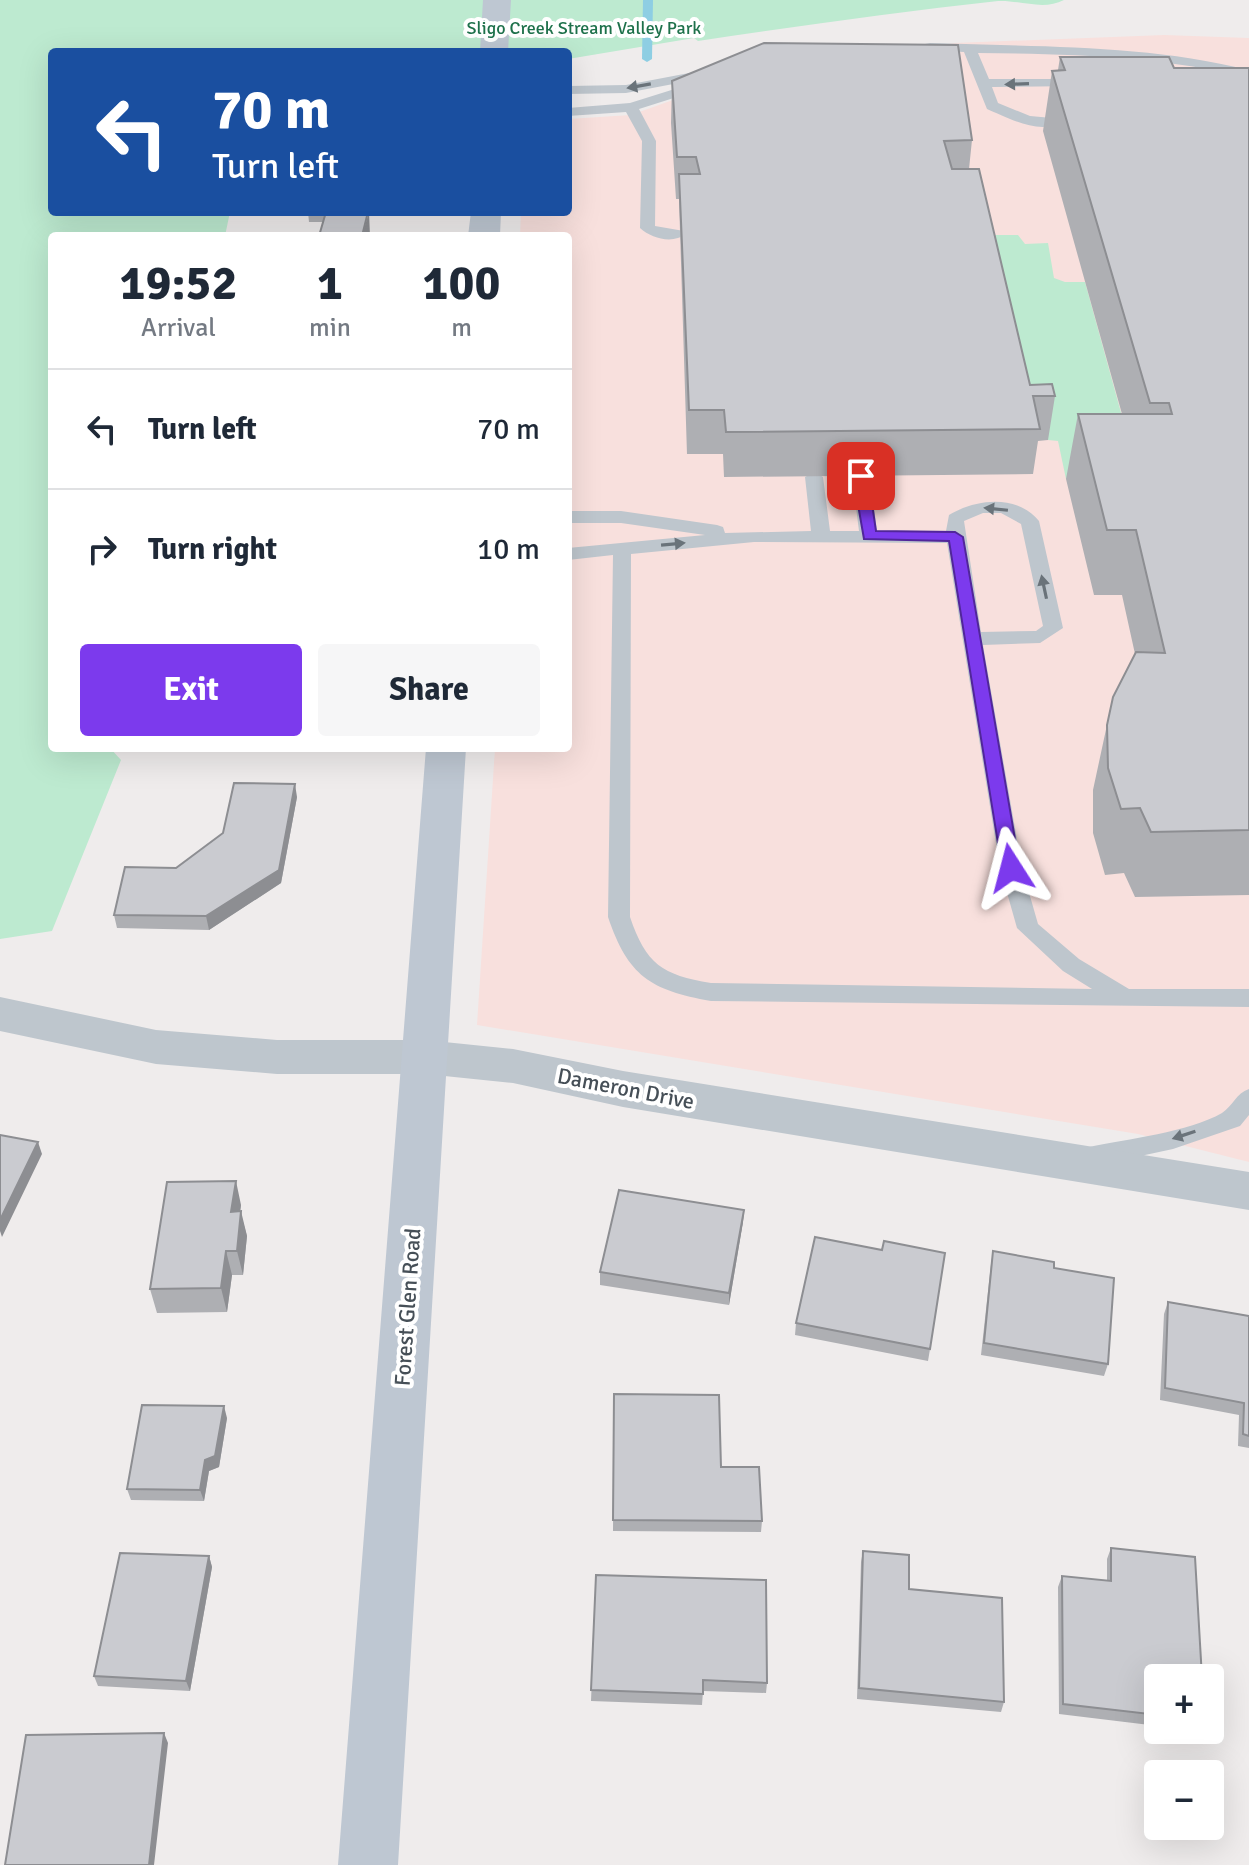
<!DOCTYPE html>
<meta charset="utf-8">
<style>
:root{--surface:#fff;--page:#f6f6f7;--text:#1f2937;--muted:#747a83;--line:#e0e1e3;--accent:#7c3aed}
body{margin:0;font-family:Signika,sans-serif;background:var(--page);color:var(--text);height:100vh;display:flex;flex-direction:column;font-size:30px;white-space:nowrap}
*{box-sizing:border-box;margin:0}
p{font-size:26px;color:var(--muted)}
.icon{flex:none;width:44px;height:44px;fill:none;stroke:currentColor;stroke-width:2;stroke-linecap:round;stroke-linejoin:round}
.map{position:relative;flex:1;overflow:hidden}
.drawer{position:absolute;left:48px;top:232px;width:524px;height:520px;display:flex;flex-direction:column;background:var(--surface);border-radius:8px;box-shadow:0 8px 32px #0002}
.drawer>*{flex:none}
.banner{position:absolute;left:48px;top:48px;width:524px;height:168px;border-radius:8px;box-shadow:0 8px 32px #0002;background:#1a4fa0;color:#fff;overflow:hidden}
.tools{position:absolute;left:1144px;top:1664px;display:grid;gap:16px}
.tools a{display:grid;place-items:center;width:80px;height:80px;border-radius:8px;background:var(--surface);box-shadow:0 8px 32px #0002;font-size:40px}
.pin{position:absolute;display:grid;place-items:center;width:68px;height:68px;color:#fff;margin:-34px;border-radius:16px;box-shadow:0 4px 12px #0006}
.me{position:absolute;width:88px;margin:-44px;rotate:351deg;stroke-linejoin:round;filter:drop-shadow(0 0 6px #0008)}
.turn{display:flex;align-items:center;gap:28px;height:168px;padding:0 32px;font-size:36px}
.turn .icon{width:104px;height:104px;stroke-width:2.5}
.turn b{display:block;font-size:56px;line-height:68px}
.eta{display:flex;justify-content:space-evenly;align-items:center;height:136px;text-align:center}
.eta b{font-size:48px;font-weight:700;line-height:56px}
.primary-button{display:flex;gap:16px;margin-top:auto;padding:16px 32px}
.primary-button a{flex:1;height:92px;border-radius:8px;background:var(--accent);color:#fff;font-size:32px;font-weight:700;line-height:92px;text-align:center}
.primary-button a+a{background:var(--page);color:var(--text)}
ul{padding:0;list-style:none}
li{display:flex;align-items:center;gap:24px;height:120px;padding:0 32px;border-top:2px solid var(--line)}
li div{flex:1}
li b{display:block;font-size:30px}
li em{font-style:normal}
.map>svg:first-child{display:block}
.medical{fill:#f8e0dd}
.green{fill:#bdead0}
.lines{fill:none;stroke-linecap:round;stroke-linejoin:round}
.stream{fill:#8ecee3;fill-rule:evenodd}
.lane{fill:#bec6cd;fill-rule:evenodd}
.street{fill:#bec6cd;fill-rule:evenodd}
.secondary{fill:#bec7d2;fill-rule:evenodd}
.wall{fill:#aeafb3}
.shaded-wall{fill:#8d8e92}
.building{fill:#cacbd0;stroke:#8d8e92;stroke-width:2}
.oneway{fill:#6a737a}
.route{fill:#7c3aed;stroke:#51269a;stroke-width:2}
.labels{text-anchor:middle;stroke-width:8;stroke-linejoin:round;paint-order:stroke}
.far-park-label{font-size:18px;fill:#1e714b;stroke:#fff}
.street-label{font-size:22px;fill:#464f57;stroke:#fff}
</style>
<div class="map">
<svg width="1249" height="1865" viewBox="0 0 1249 1865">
<rect width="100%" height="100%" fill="#efecec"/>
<!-- medical -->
<path class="medical" d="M1164,35L1249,38V1162L1138,1134L477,1025L495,748H568V236H520L521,212H568V119L631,115L740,76L954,43Z"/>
<!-- green -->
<path class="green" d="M0,0H1064C1043,11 1021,0 998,1C898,12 798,26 698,41L694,38L568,59V52H52V212H230L225,236H52V748H110L121,760L52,931L0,939Z
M979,235H1018L1025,244L1048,243L1054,278L1065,282H1085L1136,467L1157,478L1066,479L1058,441L1048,440Z"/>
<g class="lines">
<!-- stream -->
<path class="stream" d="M643,0H653L652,59L647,62L642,59Z"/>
<!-- lane -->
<path class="lane" d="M930,43C1038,47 1144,44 1249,70V78C1160,56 1070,54 978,53L989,79H1085V85L1080,86L992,87L998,103L1030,116L1052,118L1059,122C1041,136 1006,117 987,109L964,52L925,50V44Z
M705,70L710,71V77L626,93L568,94V86L626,85Z
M697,82L704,86L702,89L639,109L656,141L655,226L684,231L686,234C673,244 652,239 640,228L642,141L626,112L568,116V108L630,103Z
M861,471L870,476L877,531H946L949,515C976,499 1017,494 1039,521L1063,628L1040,643L983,645L1022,868L1038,924L1079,959L1129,989H1249V1007L711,1001C650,990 628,976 608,917L613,555L568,560V548L705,535L621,523H568V511H621L717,525L723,527L725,533L811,531L805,477L814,472L823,477L830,531H859L852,476ZM983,513H1001L1021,524L1043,626L1036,631L981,632L964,521ZM754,542L947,543L1000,868L1017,928L1063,971L1092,989L711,983C662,975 646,964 630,917L631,554Z
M1249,1089V1115L1240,1126L1173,1149L1089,1167L1080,1164L1077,1157L1080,1150L1089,1147C1127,1139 1189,1132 1222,1113C1233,1106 1236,1093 1249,1089Z"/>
<!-- street -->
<path class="street" d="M0,997L156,1030L277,1040H425L513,1049L623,1071L1249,1172V1210L623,1107L513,1083L425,1074H277L156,1064L0,1031Z"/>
<!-- secondary -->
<path class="secondary" d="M483,0H511L508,52H480Z
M471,212H501L500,236H468Z
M426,748H466L398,1865H338Z"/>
</g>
<!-- wall -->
<path class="wall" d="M1060,57L1174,68H1249V895L1135,897L1124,873L1105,875L1093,833V790L1113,697L1135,654L1122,595H1094L1066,479L1078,414H1122L1043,131L1052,71L1058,70Z
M672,81L972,140L969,169L1030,385L1055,396L1048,440L1038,441L1033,474L724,477L723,454H687L679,199H676L671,123Z
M308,212H368L323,222H309Z
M297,797L281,883L209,930L117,928L114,915L176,868Z
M241,1205L240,1211L247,1236L243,1275H232L227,1312L157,1313L150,1289Z
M744,1210L743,1222L729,1305L600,1285V1272Z
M993,1251L1108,1364L1104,1376L981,1355L991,1264Z
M1168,1302L1249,1316V1448L1238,1446L1239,1415L1160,1400L1164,1314Z
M796,1323L930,1349L928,1361L795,1335Z
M614,1394L721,1467L762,1521L761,1532L613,1531Z
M227,1418L219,1467L209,1471L204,1501L131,1500L127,1489Z
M1111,1548L1158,1678V1726L1059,1714L1058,1587L1062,1576L1107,1581V1559Z
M863,1551L909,1589L1004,1702L1001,1712L857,1699L861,1562Z
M209,1556L212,1567L190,1691L98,1686L94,1676Z
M596,1575L767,1683L766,1693L703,1691L702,1705L591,1701Z"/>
<!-- shaded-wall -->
<path class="shaded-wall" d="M369,212L370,236H362Z
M295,784L297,797L281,883L209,930L206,916Z
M38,1142L42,1154L2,1237L0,1231V1220Z
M236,1181L241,1205L237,1236L231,1212Z
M744,1210L743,1222L729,1305V1293Z
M241,1211L247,1236L243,1275L237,1251Z
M226,1251L232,1275L227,1312L221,1288Z
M224,1406L227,1418L219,1467L209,1471L204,1501L200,1490L205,1460Z
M209,1556L212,1567L190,1691L186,1681Z
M164,1733L168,1743L154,1865H149Z"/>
<!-- building -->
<path class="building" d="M764,43L958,45L972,140L944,141L952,169H979L1030,385L1052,384L1055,396H1033L1040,429L726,432L724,410H689L679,174H700L696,157H677L672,81Z
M1060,57H1169L1174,68H1249V830L1151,832L1140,808L1121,809L1108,768L1107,725L1113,697L1136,652L1165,653L1136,530H1107L1078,414H1172L1169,403H1150L1052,71L1065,70Z
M326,212H368L362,236H319Z
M234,783L295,784L279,870L206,916L114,915L125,867L176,868L223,833Z
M0,1135L38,1142L0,1220Z
M236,1181L231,1212L241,1211L237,1251H226L221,1288L150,1289L167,1182Z
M619,1190L744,1210L729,1293L600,1272Z
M815,1237L882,1250L884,1241L945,1253L930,1349L796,1323Z
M993,1251L1054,1262V1268L1114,1278L1108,1364L984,1343Z
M1168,1302L1249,1316V1436L1243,1434L1244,1403L1165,1388Z
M614,1394L719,1395L721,1467H759L762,1521L613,1520Z
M142,1405L224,1406L215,1456L205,1460L200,1490L127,1489Z
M1111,1548L1195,1557L1202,1678H1158V1715L1063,1704L1062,1576L1111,1581Z
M863,1551L909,1555V1589L1002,1598L1004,1702L859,1688Z
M120,1553L209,1556L186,1681L94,1676Z
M596,1575L766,1580L767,1683L703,1680V1694L591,1690Z
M164,1733L149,1865H5L26,1735Z"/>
<!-- one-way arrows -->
<defs><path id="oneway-solid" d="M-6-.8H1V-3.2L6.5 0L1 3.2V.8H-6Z" transform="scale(2)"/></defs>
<g class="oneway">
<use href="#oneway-solid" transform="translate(1017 84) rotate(178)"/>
<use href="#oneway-solid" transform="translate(639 86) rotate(170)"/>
<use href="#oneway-solid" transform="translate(996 509) rotate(-174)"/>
<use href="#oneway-solid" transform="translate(673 544) rotate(-5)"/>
<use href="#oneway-solid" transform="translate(1044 587) rotate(-102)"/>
<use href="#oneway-solid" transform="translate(1184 1135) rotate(162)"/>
</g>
<!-- route -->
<path class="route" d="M861,472L868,476L876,531L955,532L963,537L1020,868L1017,873H1005L1002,868L949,541L864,539L853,476Z"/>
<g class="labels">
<!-- far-park labels -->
<g class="far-park-label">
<text x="584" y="34">Sligo Creek Stream Valley Park</text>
</g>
<!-- street labels -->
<g class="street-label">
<text transform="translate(626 1088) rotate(11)" y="8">Dameron Drive</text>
<text transform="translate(407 1307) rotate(-86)" y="8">Forest Glen Road</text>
</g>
</g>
</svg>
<div class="tools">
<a>+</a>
<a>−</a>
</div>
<div class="pin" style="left:861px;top:476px;background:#d93025"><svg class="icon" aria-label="arrive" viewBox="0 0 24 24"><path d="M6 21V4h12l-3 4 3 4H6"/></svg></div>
<svg class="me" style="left:1011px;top:868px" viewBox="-20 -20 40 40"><path d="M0-17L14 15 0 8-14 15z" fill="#7c3aed" stroke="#fff" stroke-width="4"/></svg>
<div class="banner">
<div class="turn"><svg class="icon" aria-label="left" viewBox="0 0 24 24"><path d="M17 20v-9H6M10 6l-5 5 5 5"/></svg><div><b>70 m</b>Turn left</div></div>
</div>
<section class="drawer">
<div class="eta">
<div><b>19:52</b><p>Arrival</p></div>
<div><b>1</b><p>min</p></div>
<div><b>100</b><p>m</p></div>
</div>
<ul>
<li><svg class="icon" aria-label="left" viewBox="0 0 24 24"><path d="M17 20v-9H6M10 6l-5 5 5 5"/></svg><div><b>Turn left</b></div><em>70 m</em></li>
<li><svg class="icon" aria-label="right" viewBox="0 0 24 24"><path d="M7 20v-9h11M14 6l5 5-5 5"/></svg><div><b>Turn right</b></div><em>10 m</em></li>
</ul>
<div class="primary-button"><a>Exit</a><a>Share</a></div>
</section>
</div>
